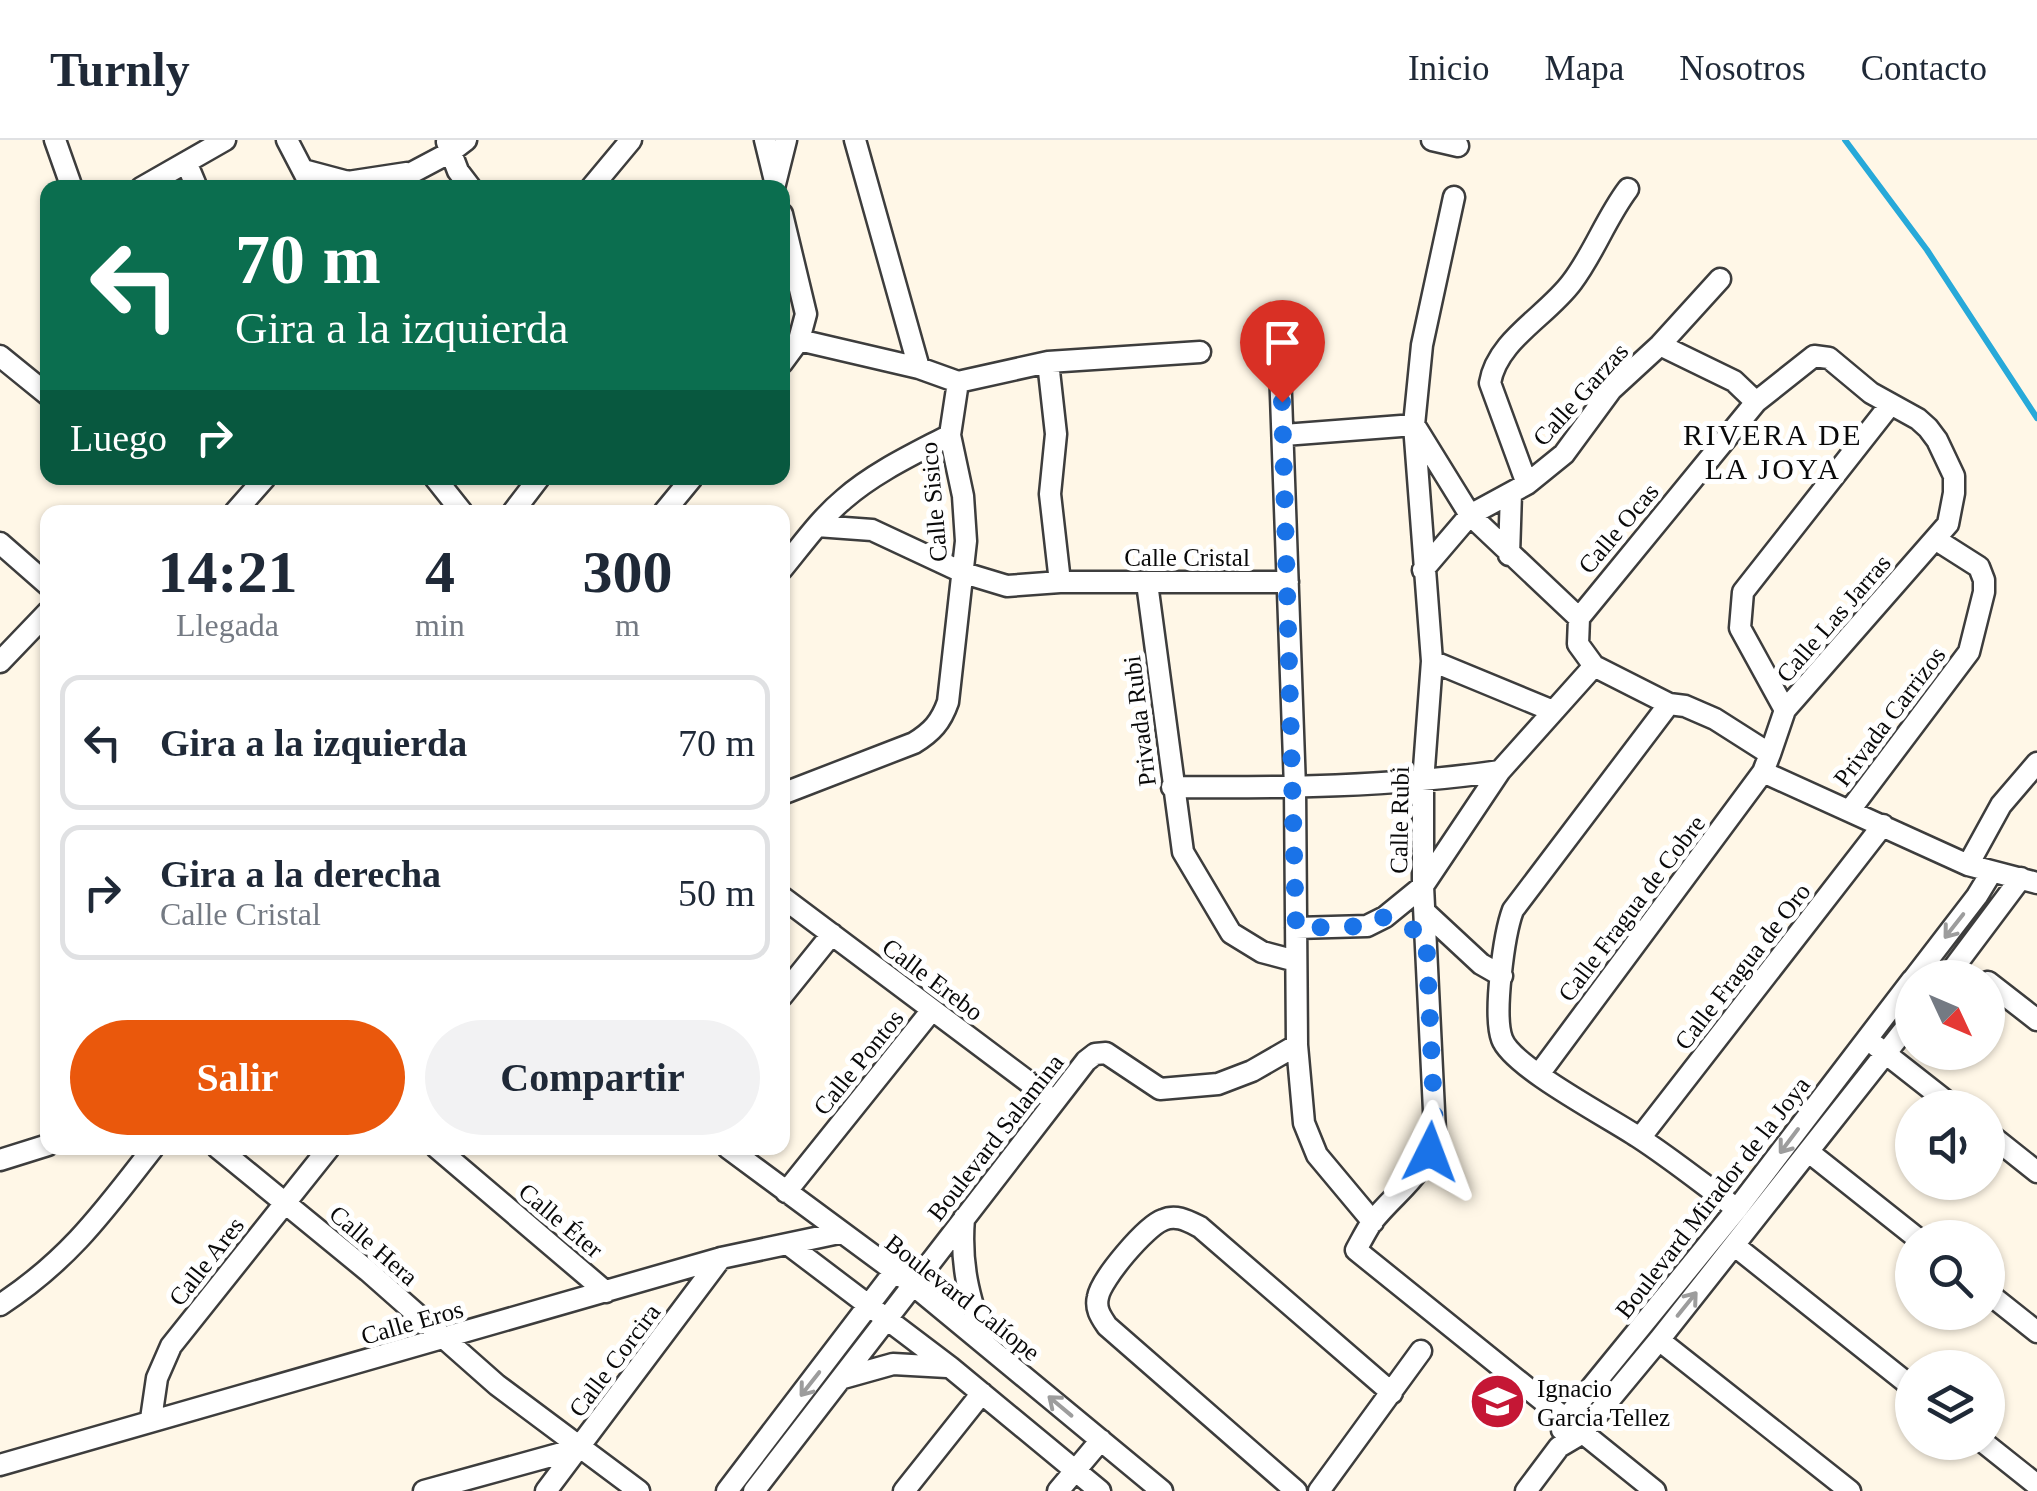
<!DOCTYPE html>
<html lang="es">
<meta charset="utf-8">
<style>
:root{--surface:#fff;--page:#f2f2f3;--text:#1f2937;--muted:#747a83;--line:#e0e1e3;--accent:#ea580c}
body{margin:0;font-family:Georgia,serif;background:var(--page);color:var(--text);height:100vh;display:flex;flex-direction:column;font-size:38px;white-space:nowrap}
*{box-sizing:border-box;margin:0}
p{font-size:32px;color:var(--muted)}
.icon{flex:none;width:55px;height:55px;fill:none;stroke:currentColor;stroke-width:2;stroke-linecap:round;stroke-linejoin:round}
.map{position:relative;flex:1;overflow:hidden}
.details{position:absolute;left:40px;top:365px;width:750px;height:650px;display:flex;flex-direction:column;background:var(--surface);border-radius:20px;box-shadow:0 2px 8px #0004}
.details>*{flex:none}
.banner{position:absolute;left:40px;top:40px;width:750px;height:305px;border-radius:20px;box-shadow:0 2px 8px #0004;background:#0b6e4f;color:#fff;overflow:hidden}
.needle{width:65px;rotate:134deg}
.fabs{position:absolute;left:1895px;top:820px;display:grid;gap:20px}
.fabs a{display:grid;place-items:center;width:110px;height:110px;border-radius:50%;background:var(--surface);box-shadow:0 2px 8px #0004;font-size:50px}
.pin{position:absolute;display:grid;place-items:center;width:85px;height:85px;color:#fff;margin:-102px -42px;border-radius:50% 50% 50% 0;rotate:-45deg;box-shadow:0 0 10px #0007}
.pin .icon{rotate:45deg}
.me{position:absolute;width:110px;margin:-55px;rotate:3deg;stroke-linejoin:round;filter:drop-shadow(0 0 8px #0008)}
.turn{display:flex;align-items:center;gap:35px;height:210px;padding:0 30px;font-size:45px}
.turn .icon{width:130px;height:130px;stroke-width:2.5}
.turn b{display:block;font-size:70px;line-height:85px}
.then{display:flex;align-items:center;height:95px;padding:0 30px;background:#0003;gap:20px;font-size:38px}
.eta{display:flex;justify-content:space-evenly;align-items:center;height:170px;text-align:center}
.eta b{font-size:60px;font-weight:800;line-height:70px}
.button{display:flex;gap:20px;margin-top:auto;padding:20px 30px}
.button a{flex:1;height:115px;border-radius:60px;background:var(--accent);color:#fff;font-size:40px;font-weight:800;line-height:115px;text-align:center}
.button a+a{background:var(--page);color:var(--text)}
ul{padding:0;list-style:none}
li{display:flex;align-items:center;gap:30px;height:135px;margin:0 20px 15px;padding:0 10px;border:5px solid var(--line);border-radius:20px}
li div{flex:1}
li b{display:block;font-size:38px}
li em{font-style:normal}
header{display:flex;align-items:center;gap:60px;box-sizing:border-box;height:140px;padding:0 50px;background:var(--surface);border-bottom:2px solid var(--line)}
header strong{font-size:48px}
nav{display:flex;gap:55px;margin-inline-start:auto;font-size:35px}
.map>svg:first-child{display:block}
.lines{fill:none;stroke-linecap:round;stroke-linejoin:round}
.stream{stroke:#27a9d9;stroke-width:6}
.minor-casing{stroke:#3d3d3d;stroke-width:25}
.minor{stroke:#fff;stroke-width:20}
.oneway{stroke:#9d9d9d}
.route{stroke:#1a73e8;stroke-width:18;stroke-dasharray:0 32.4}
.labels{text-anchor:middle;stroke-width:10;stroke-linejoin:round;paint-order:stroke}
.street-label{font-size:25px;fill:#0a0a0a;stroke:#fff}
.poi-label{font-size:25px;fill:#0a0a0a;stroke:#fff;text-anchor:start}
.quarter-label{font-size:30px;letter-spacing:2.5px;fill:#0a0a0a;stroke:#fff}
</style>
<header>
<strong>Turnly</strong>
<nav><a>Inicio</a><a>Mapa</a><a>Nosotros</a><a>Contacto</a></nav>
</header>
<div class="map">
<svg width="2037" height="1351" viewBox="0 0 2037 1351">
<rect width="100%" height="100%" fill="#fff7e7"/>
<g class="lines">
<!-- stream -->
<path class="stream" d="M1845,0L1927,110L2037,278"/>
<defs>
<path id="minor" d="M55,0L72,48
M287,0L312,48
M765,0L775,41
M1432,0L1458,6
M447,2L458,31L471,48
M187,24L197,48
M303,30L348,42L407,33
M400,39L449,13L466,0
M141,48L225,0
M591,48L631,0
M774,48L786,0
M1454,57L1422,205L1414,285L1432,521L1423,642V746L1435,991C1425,1038 1399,1048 1372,1082C1366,1091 1361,1101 1356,1110L1655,1351
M782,74L806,174L799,200L782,223
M799,200L919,228
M1660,205L1734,241L1756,262
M0,216L48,255
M1048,222L1056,294L1050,354L1060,442
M1280,228L1295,648L1297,905L1304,983L1317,1015L1373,1082
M958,242L1048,222L1200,212
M1415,286L1470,375L1579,478L1578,504L1594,526L1669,564L1685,566L1715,579L1770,614L1763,632L1968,725L2037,743
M1284,295L1414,285
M435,338L462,372
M1527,344L1490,243C1497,200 1547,176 1572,142C1594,113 1606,78 1628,49
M235,372L265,338
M513,372L539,338
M664,372L692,338
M817,386L872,390L964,433L1007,446L1060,442H1288
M0,403L48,445
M1509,415L1511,353
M782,429C802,405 820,379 844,359C875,332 914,314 950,295
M1423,430L1470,375L1527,344L1564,314L1611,250L1660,205L1720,139
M1147,443L1183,712L1231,793L1262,812L1296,821
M1579,478L1756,262L1814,216L1829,218L1871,253L1918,279L1928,288L1937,300L1954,336V353L1948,384L1785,570L1770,614
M1432,521L1553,571
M0,522L48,472
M1669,564L1513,770C1504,794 1493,875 1502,899C1512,927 1610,978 1638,997C1672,1019 1704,1045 1737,1069
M1785,570L1740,488L1743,452L1890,265
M1172,647C1282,648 1390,647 1500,631
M782,654L914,603C932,592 941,582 948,562L966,401L963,356L950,295L958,242L919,228L855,0
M1850,670L1969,512L1984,452V440L1979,427L1935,399
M1968,725L2001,665L2037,623
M782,757L1054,961
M1425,772L1481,824L1502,836
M1296,788L1367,786L1385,777L1423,746L1500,631L1594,526
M1914,838L1977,756L1991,733
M1946,838L2021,738
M1988,842L2037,880
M782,856L832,794
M1876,906L1955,968
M1539,934L1763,632
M1988,993L2037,1032
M1640,998L1883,685
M218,1008L368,1131L497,1245L639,1351
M437,1008L606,1152
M728,1008L912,1144L1162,1351
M1810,1013L1917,1098
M0,1020L48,1005
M786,1052L932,870
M964,1078C960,1125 969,1157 984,1201
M789,1105L950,1227L1100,1351
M1735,1106L1912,1247
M1988,1153L2037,1192
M0,1165C69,1120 104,1071 153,1008
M1659,1200L1850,1351
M843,1238L893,1224L947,1227
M151,1279L157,1238L171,1206L329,1008
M1562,1290L1564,1281L1737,1069L1912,840
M1983,1302L2037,1345
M0,1325L721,1118L839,1093
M424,1351L580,1308
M546,1351L721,1118
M727,1351L894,1132
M754,1351L1086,921L1095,914L1106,913L1160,949L1218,944L1252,931L1297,905
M904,1351L982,1253
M1058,1351L1101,1300
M1296,1351L1107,1186C1101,1177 1095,1169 1098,1157C1101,1139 1146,1086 1163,1080C1176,1074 1188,1081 1200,1087L1392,1253
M1319,1351L1421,1211
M1526,1351L1559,1307L1581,1294L1659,1200L1912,880"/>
</defs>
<!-- minor casing -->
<use href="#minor" class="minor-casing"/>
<!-- minor -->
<use href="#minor" class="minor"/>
</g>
<!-- one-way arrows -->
<defs><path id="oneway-shaft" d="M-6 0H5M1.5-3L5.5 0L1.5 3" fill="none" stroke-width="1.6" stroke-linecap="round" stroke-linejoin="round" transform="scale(2.5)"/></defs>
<g class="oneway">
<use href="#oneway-shaft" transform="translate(1954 786) rotate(128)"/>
<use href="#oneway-shaft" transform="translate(1789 1001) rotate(127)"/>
<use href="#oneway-shaft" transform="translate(1687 1164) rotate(-51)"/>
<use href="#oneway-shaft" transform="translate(810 1244) rotate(128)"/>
<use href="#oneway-shaft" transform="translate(1060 1266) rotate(-140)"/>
</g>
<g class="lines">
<!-- route -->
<path class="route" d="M1282,262L1296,788L1367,786L1384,777L1426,795L1435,990L1430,1012"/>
</g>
<!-- icons -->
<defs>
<symbol id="school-disc" viewBox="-11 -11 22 22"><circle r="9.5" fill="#c51735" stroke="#fff"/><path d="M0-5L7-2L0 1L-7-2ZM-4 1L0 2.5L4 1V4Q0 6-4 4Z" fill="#fff"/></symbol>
</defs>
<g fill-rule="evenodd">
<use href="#school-disc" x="1466" y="1230" width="63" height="63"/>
</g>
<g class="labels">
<!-- street labels -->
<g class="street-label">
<text transform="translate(1580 254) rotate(-48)" y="9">Calle Garzas</text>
<text transform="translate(933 362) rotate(-95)" y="9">Calle Sisico</text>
<text transform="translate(1618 388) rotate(-50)" y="9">Calle Ocas</text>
<text x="1187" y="426">Calle Cristal</text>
<text transform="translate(1833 478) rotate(-49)" y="9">Calle Las Jarras</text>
<text transform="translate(1889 576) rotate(-53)" y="9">Privada Carrizos</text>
<text transform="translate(1139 581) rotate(-97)" y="9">Privada Rubi</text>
<text transform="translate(1399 680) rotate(-89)" y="9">Calle Rubi</text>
<text transform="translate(1631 768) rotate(-53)" y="9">Calle Fragua de Cobre</text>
<text transform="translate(1742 826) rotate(-52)" y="9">Calle Fragua de Oro</text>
<text transform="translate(933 839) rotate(37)" y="9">Calle Erebo</text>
<text transform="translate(858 922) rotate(-51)" y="9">Calle Pontos</text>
<text transform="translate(995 997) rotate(-52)" y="9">Boulevard Salamina</text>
<text transform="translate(1712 1057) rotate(-52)" y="9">Boulevard Mirador de la Joya</text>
<text transform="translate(561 1080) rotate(40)" y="9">Calle Éter</text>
<text transform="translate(374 1105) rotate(41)" y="9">Calle Hera</text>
<text transform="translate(206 1121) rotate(-52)" y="9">Calle Ares</text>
<text transform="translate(963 1157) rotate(38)" y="9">Boulevard Calíope</text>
<text transform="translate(412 1182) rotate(-16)" y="9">Calle Eros</text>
<text transform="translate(614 1220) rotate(-53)" y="9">Calle Corcira</text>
</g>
<!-- poi labels -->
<g class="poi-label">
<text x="1537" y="1257">Ignacio<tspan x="1537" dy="29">Garcia Tellez</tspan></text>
</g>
<!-- quarter labels -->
<g class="quarter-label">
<text x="1773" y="305">RIVERA DE<tspan x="1773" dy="34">LA JOYA</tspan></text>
</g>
</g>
</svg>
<div class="fabs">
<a><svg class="needle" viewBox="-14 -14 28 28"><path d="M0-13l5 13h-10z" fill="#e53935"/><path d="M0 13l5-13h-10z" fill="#747a83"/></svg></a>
<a><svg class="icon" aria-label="sound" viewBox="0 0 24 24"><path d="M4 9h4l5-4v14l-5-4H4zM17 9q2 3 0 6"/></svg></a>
<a><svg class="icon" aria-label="search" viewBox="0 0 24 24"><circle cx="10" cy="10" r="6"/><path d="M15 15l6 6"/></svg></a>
<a><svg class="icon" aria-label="layers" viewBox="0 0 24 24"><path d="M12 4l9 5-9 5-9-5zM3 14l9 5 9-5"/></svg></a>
</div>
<div class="pin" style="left:1282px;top:262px;background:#d93025"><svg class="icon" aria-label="arrive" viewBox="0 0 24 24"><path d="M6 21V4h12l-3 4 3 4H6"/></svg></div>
<svg class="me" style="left:1430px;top:1012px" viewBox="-20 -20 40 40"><path d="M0-17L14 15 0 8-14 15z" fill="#1a73e8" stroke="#fff" stroke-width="4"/></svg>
<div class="banner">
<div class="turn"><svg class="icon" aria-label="left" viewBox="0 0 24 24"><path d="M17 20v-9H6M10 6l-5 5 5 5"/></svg><div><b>70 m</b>Gira a la izquierda</div></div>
<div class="then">Luego<svg class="icon" aria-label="right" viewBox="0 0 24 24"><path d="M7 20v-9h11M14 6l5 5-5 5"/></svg></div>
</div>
<section class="details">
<div class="eta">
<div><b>14:21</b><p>Llegada</p></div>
<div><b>4</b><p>min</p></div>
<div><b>300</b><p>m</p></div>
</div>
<ul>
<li><svg class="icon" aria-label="left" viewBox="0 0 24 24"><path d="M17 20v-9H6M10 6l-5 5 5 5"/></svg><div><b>Gira a la izquierda</b></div><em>70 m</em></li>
<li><svg class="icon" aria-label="right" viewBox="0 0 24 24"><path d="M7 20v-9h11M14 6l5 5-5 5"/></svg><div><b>Gira a la derecha</b><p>Calle Cristal</p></div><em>50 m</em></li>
</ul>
<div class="button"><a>Salir</a><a>Compartir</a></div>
</section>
</div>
